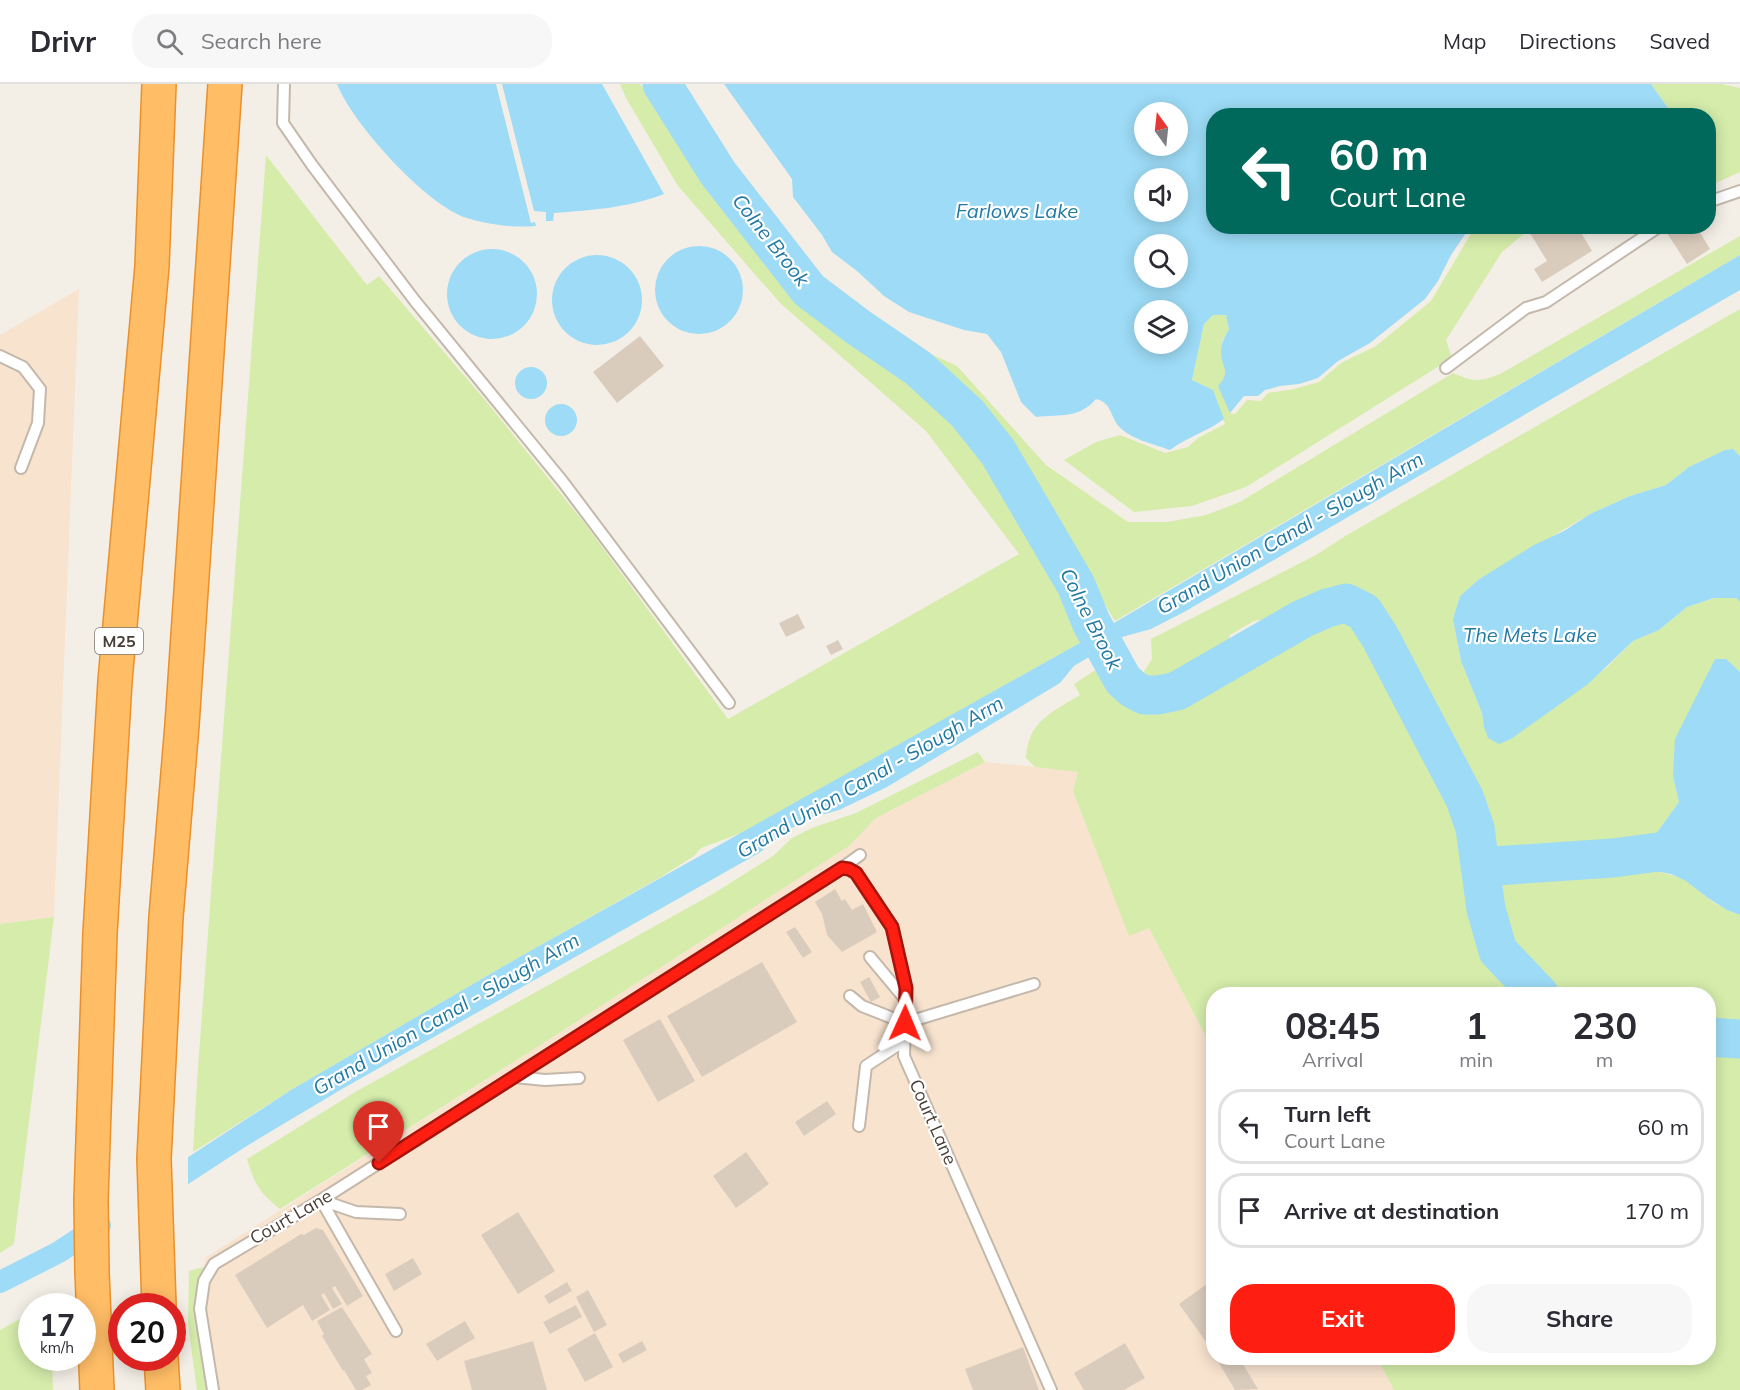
<!DOCTYPE html>
<style>
:root{--surface:#fff;--page:#f7f7f7;--text:#2b2b33;--muted:#7c7c81;--line:#e1e1e2;--accent:#ff1e12}
body{margin:0;font-family:Mulish,sans-serif;background:var(--page);color:var(--text);height:100vh;display:flex;flex-direction:column;font-size:22px;white-space:nowrap}
*{box-sizing:border-box;margin:0}
p{font-size:20px;color:var(--muted)}
.icon{flex:none;width:33px;height:33px;fill:none;stroke:currentColor;stroke-width:2;stroke-linecap:round;stroke-linejoin:round}
.map{position:relative;flex:1;overflow:hidden}
.panel{position:absolute;left:1206px;top:903px;width:510px;height:378px;display:flex;flex-direction:column;background:var(--surface);border-radius:24px;box-shadow:0 3px 15px #0003}
.panel>*{flex:none}
.banner{position:absolute;left:1206px;top:24px;width:510px;height:126px;border-radius:24px;box-shadow:0 3px 15px #0003;background:#00695c;color:#fff;overflow:hidden}
.needle{width:39px;rotate:345deg}
.fabs{position:absolute;left:1134px;top:18px;display:grid;gap:12px}
.fabs a{display:grid;place-items:center;width:54px;height:54px;border-radius:50%;background:var(--surface);box-shadow:0 3px 15px #0003;font-size:30px}
.speed{position:absolute;left:18px;top:1209px;display:flex;gap:12px;font-size:30px;font-weight:700;text-align:center}
.speed>*{display:grid;place-content:center;width:78px;height:78px;border-radius:50%;background:var(--surface);box-shadow:0 3px 15px #0003;line-height:1}
.speed small{font-size:15px;font-weight:400}
.speed .limit{border:9px solid #d22;background:#fff;color:#111}
.pin{position:absolute;display:grid;place-items:center;width:51px;height:51px;color:#fff;margin:-62px -26px;border-radius:50% 50% 50% 0;rotate:-45deg;box-shadow:0 0 6px #0007}
.pin .icon{rotate:45deg}
.me{position:absolute;width:66px;margin:-33px;rotate:1deg;stroke-linejoin:round;filter:drop-shadow(0 0 4px #0008)}
.turn{display:flex;align-items:center;gap:21px;height:126px;padding:0 24px;font-size:27px}
.turn .icon{width:78px;height:78px;stroke-width:2.5}
.turn b{display:block;font-size:42px;line-height:51px}
.eta{display:flex;justify-content:space-evenly;align-items:center;height:102px;text-align:center}
.eta b{font-size:36px;font-weight:700;line-height:42px}
.primary-button{display:flex;gap:12px;margin-top:auto;padding:12px 24px}
.primary-button a{flex:1;height:69px;border-radius:24px;background:var(--accent);color:#fff;font-size:24px;font-weight:700;line-height:69px;text-align:center}
.primary-button a+a{background:var(--page);color:var(--text)}
ul{padding:0;list-style:none}
li{display:flex;align-items:center;gap:18px;height:75px;margin:0 12px 9px;padding:0 12px;border:3px solid var(--line);border-radius:24px}
li div{flex:1}
li b{display:block;font-size:22px}
li em{font-style:normal}
header{display:flex;align-items:center;gap:36px;box-sizing:border-box;height:84px;padding:0 30px;background:var(--surface);border-bottom:2px solid var(--line)}
header strong{font-size:28px}
nav{display:flex;gap:33px;margin-inline-start:auto;font-size:21px}
.search{width:420px;height:54px;background:var(--page);display:flex;align-items:center;gap:15px;box-sizing:border-box;padding:0 21px;border-radius:24px;color:var(--muted);font-size:22px}
.map>svg:first-child{display:block}
.commercial{fill:#f8e3cf}
.green{fill:#d5ecab}
.water{fill:#9ddbf6;fill-rule:evenodd}
.pier{fill:#f4efe6}
.lines{fill:none;stroke-linecap:round;stroke-linejoin:round}
.canal{stroke:#9ddbf6;stroke-width:22}
.river{stroke:#9ddbf6;stroke-width:39}
.building{fill:#daccbd}
.service-casing{stroke:#c4b8ab;stroke-width:14}
.motorway-casing{stroke:#ea902b;stroke-width:36}
.service{stroke:#fff;stroke-width:10}
.motorway{stroke:#ffbd66;stroke-width:33}
.route-casing{stroke:#a6140c;stroke-width:15}
.route{stroke:#ff1e12;stroke-width:10}
.labels{text-anchor:middle;stroke-width:4.5;stroke-linejoin:round;paint-order:stroke}
.shield{fill:#fff;stroke:#7f7872;stroke-width:1.5}
.shield-label{font-size:16px;font-weight:bold;fill:#483e35}
.street-label{font-size:18px;fill:#483e35;stroke:#fff}
.water-label{font-size:20px;font-style:italic;fill:#227aa2;stroke:#fff}
</style>
<header>
<strong>Drivr</strong>
<div class="search"><svg class="icon" aria-label="search" viewBox="0 0 24 24"><circle cx="10" cy="10" r="6"/><path d="M15 15l6 6"/></svg>Search here</div>
<nav><a>Map</a><a>Directions</a><a>Saved</a></nav>
</header>
<div class="map">
<svg width="1740" height="1306" viewBox="0 0 1740 1306">
<rect width="100%" height="100%" fill="#f4efe6"/>
<!-- commercial -->
<path class="commercial" d="M79,205L54,833L0,840V251Z
M985,678L1078,687L1073,707L1129,851L1149,844L1213,966L1214,1274H1377L1394,1306H208L196,1222L197,1206L204,1183L205,1174L528,969L849,762L876,734Z"/>
<!-- green -->
<path class="green" d="M620,0H640L714,89L808,208L853,243L918,288L966,332L995,368L1035,435L1085,556L744,748L701,764L694,772L661,793L523,871L291,1006L193,1068L197,997L266,71L367,201L379,192L485,316L586,441L728,635L1019,470L926,347L780,219L678,102L626,14Z
M1651,0H1721L1740,4V88L1709,102L1708,32L1673,31Z
M1475,143H1532L1502,168L1446,256L1452,274L1246,403L1192,422L1134,428L1064,376L1096,358L1120,351L1165,369L1188,363L1198,354L1225,340L1213,306L1192,296L1204,240L1213,231L1226,230L1229,245L1222,257L1221,268L1226,284L1230,329L1235,330L1247,316L1261,317L1268,309L1294,305L1319,298L1341,279L1376,262L1431,217Z
M1740,152V171L1115,537L1051,434L1007,370L967,321L931,289L923,277L927,272L931,270L957,282L1046,381L1128,438H1167L1206,431L1240,418L1453,289C1473,298 1479,298 1500,290Z
M1740,225V372L1733,365L1725,366L1689,383L1666,401L1630,412L1590,430L1478,496L1460,512L1453,535L1461,577L1482,629L1484,643L1511,655L1607,583L1633,557L1659,546L1687,523L1714,514H1736L1740,518V588L1726,575H1715L1699,609L1673,692L1679,718L1653,754L1629,760L1616,768L1484,778L1480,744L1463,701L1390,561L1366,523L1344,514L1316,521L1293,531L1254,537L1230,551L1225,568L1188,597L1164,603L1140,601V594L1152,575L1151,555L1316,471L1347,451Z
M1345,523L1362,532L1461,715L1471,745L1481,823L1495,868L1534,910H1214L1213,966L1149,844L1129,852L1073,707L1078,688L1035,683L1026,674C1028,637 1051,629 1080,611L1074,600L1103,581L1124,613L1152,618L1189,607L1267,559L1328,527Z
M978,668L985,678L876,734L849,762L528,969L280,1125C260,1110 254,1099 247,1075L357,1007L711,811L773,772L792,754L812,744L856,729Z
M1623,780C1643,787 1664,787 1683,795C1692,799 1699,807 1706,813C1717,821 1728,827 1740,831V952L1709,949L1708,910H1544L1502,865L1488,824L1485,788Z
M54,833L14,1160L0,1169V840Z
M1709,957L1740,959V1306H1394L1377,1274H1708Z
M204,1183L197,1206L196,1222L208,1306H197L188,1240L189,1187Z
M31,1229L32,1274H52L53,1306H0V1246Z"/>
<!-- water -->
<path class="water" d="M337,0H496L531,139L535,138L536,142C514,144 489,141 467,134C427,122 352,39 337,0Z
M502,0H602L664,110C627,124 593,126 554,129L553,137H546V128L534,127Z
M724,0H1651L1673,31L1214,32V142L1470,143L1451,171L1438,197L1425,215L1370,259L1338,277L1318,294L1299,300L1280,302L1265,306L1258,312H1244L1230,329L1218,302C1232,287 1221,284 1221,267C1221,259 1225,252 1229,245L1226,231H1213L1204,240L1192,296L1213,306L1224,335C1207,348 1187,353 1170,366C1154,360 1128,355 1117,340C1110,329 1110,318 1096,315C1079,335 1060,330 1036,333L1021,318L1001,268L987,250L964,246L909,228L884,212L857,187L832,168L822,151L793,113L792,95ZM1144,28H1178V62H1144ZM1144,94H1178V128H1144ZM1144,160H1178V194H1144ZM1144,226H1178V260H1144Z
M655 206a44 44 0 1 1 88 0a44 44 0 1 1-88 0Z
M447 210a45 45 0 1 1 90 0a45 45 0 1 1-90 0Z
M1740,171V206L1184,528L1151,545L1122,553L1074,582L1060,599L887,703L839,726L811,734L790,745L759,769L342,1005L245,1063L95,1161V1134L291,1006L523,871L1085,556Z
M552 216a45 45 0 1 1 90 0a45 45 0 1 1-90 0Z
M515 299a16 16 0 1 1 32 0a16 16 0 1 1-32 0Z
M545 336a16 16 0 1 1 32 0a16 16 0 1 1-32 0Z
M1733,365L1740,372V518L1736,514H1714L1687,523L1659,546L1633,557L1588,600L1511,655L1499,660L1488,654L1484,643L1482,629L1461,577L1453,535L1460,512L1478,496L1534,461L1564,447L1590,430L1630,412L1666,401L1689,383L1725,366Z
M1715,575H1726L1740,588V831L1727,826L1708,814L1686,797L1671,790L1636,784L1623,780L1616,768L1629,760L1653,754L1679,718L1673,692L1675,655Z"/>
<!-- pier -->
<path class="pier" d="M188,1069V1103L96,1163L93,1131Z"/>
<g class="lines">
<!-- canal -->
<path class="canal" d="M0,1198L59,1168L100,1141"/>
<!-- river -->
<path class="river" d="M662,0L718,89L809,206L858,243L918,284L967,329L998,368L1076,501L1091,538L1123,596L1133,605L1144,611H1158L1177,607L1302,535L1327,524L1346,519L1364,528L1380,553L1465,715L1475,744L1486,825L1498,867L1539,910
M1480,783L1613,774L1718,760L1740,776
M1708,953L1740,955"/>
</g>
<!-- building -->
<path class="building" d="M1540,142H1577L1592,167L1542,198L1534,185L1547,177L1530,149Z
M1678,142H1696L1710,165L1687,180L1667,149Z
M640,252L664,282L617,319L593,288Z
M798,530L805,544L786,553L779,539Z
M838,556L843,565L831,571L826,562Z
M835,805L842,817L845,815L852,826L863,820L877,848L842,868L827,851L822,830L815,818Z
M795,843L812,868L803,874L786,848Z
M762,878L797,938L702,993L667,932Z
M869,893L880,913L871,918L860,898Z
M660,935L695,997L658,1018L623,956Z
M827,1017L836,1030L804,1052L795,1038Z
M746,1068L769,1100L736,1124L713,1092Z
M518,1128L555,1187L518,1210L481,1151Z
M316,1144L323,1146L363,1212L347,1222L335,1202L332,1204L342,1220L333,1225L324,1209L321,1211L330,1226L312,1237L303,1221L267,1244L235,1191L301,1150L304,1151Z
M413,1174L422,1190L394,1207L385,1190Z
M1211,1197L1214,1200V1269L1179,1220Z
M567,1198L572,1207L549,1220L544,1212Z
M588,1206L607,1241L594,1248L576,1213Z
M576,1221L582,1233L550,1250L543,1238Z
M342,1223L372,1270L364,1275L372,1289L366,1292L371,1301L362,1306H356L344,1286L343,1287L322,1252L324,1250L317,1237Z
M465,1237L475,1254L437,1277L426,1260Z
M595,1249L613,1283L585,1298L567,1265Z
M533,1257L547,1306H472L464,1277Z
M642,1257L647,1266L623,1279L618,1270Z
M1125,1259L1145,1294L1124,1306H1084L1074,1289Z
M1023,1263L1039,1306H973L965,1285Z
M1216,1274H1239L1258,1305L1235,1306Z"/>
<g class="lines">
<defs>
<path id="service" d="M284,0L283,39L312,81L415,217L563,398L729,619
M1708,118L1740,107
M0,272L23,283L40,305L38,339L21,384
M1446,284L1526,224L1546,218L1660,142
M842,784L860,771
M870,873L905,915
M850,912L862,922L905,939L1034,900
M515,993L545,996L579,994
M859,1042L866,982L904,957
M321,1116L396,1247
M321,1116L356,1128L400,1130
M213,1306L200,1225L204,1197L214,1180L321,1116L839,786L846,784L856,789L892,843L906,905L904,972L1051,1306"/>
<path id="motorway" d="M159,1222L154,1075L166,833L182,641L225,0
M161,1274L163,1306
M97,1306L92,1188L91,1116L100,850L115,597L152,182L159,0"/>
</defs>
<!-- service casing -->
<use href="#service" class="service-casing"/>
<!-- motorway casing -->
<use href="#motorway" class="motorway-casing"/>
<!-- service -->
<use href="#service" class="service"/>
<!-- motorway -->
<use href="#motorway" class="motorway"/>
</g>
<g class="lines">
<defs>
<path id="route" d="M379,1079L842,784L849,785L856,789L892,843L906,904L905,939"/>
</defs>
<!-- route casing -->
<use href="#route" class="route-casing"/>
<!-- route -->
<use href="#route" class="route"/>
</g>
<g class="labels">
<!-- shield labels -->
<rect class="shield" x="95" y="544" width="48" height="26" rx="4.5"/>
<g class="shield-label">
<text x="119" y="563">M25</text>
</g>
<!-- street labels -->
<g class="street-label">
<text transform="translate(933 1038) rotate(66)" y="6">Court Lane</text>
<text transform="translate(291 1133) rotate(-30)" y="6">Court Lane</text>
</g>
<!-- water labels -->
<g class="water-label">
<text x="1017" y="134">Farlows Lake</text>
<text transform="translate(771 156) rotate(52)" y="7">Colne Brook</text>
<text transform="translate(1290 449) rotate(-30)" y="7">Grand Union Canal - Slough Arm</text>
<text transform="translate(1091 535) rotate(63)" y="7">Colne Brook</text>
<text x="1530" y="558">The Mets Lake</text>
<text transform="translate(870 693) rotate(-30)" y="7">Grand Union Canal - Slough Arm</text>
<text transform="translate(446 930) rotate(-30)" y="7">Grand Union Canal - Slough Arm</text>
</g>
</g>
</svg>
<div class="fabs">
<a><svg class="needle" viewBox="-14 -14 28 28"><path d="M0-13l5 13h-10z" fill="#e53935"/><path d="M0 13l5-13h-10z" fill="#7c7c81"/></svg></a>
<a><svg class="icon" aria-label="sound" viewBox="0 0 24 24"><path d="M4 9h4l5-4v14l-5-4H4zM17 9q2 3 0 6"/></svg></a>
<a><svg class="icon" aria-label="search" viewBox="0 0 24 24"><circle cx="10" cy="10" r="6"/><path d="M15 15l6 6"/></svg></a>
<a><svg class="icon" aria-label="layers" viewBox="0 0 24 24"><path d="M12 4l9 5-9 5-9-5zM3 14l9 5 9-5"/></svg></a>
</div>
<div class="speed"><div>17<small>km/h</small></div><div class="limit">20</div></div>
<div class="pin" style="left:379px;top:1079px;background:#d93025"><svg class="icon" aria-label="arrive" viewBox="0 0 24 24"><path d="M6 21V4h12l-3 4 3 4H6"/></svg></div>
<svg class="me" style="left:905px;top:939px" viewBox="-20 -20 40 40"><path d="M0-17L14 15 0 8-14 15z" fill="#ff1e12" stroke="#fff" stroke-width="4"/></svg>
<div class="banner">
<div class="turn"><svg class="icon" aria-label="left" viewBox="0 0 24 24"><path d="M17 20v-9H6M10 6l-5 5 5 5"/></svg><div><b>60 m</b>Court Lane</div></div>
</div>
<section class="panel">
<div class="eta">
<div><b>08:45</b><p>Arrival</p></div>
<div><b>1</b><p>min</p></div>
<div><b>230</b><p>m</p></div>
</div>
<ul>
<li><svg class="icon" aria-label="left" viewBox="0 0 24 24"><path d="M17 20v-9H6M10 6l-5 5 5 5"/></svg><div><b>Turn left</b><p>Court Lane</p></div><em>60 m</em></li>
<li><svg class="icon" aria-label="arrive" viewBox="0 0 24 24"><path d="M6 21V4h12l-3 4 3 4H6"/></svg><div><b>Arrive at destination</b></div><em>170 m</em></li>
</ul>
<div class="primary-button"><a>Exit</a><a>Share</a></div>
</section>
</div>
